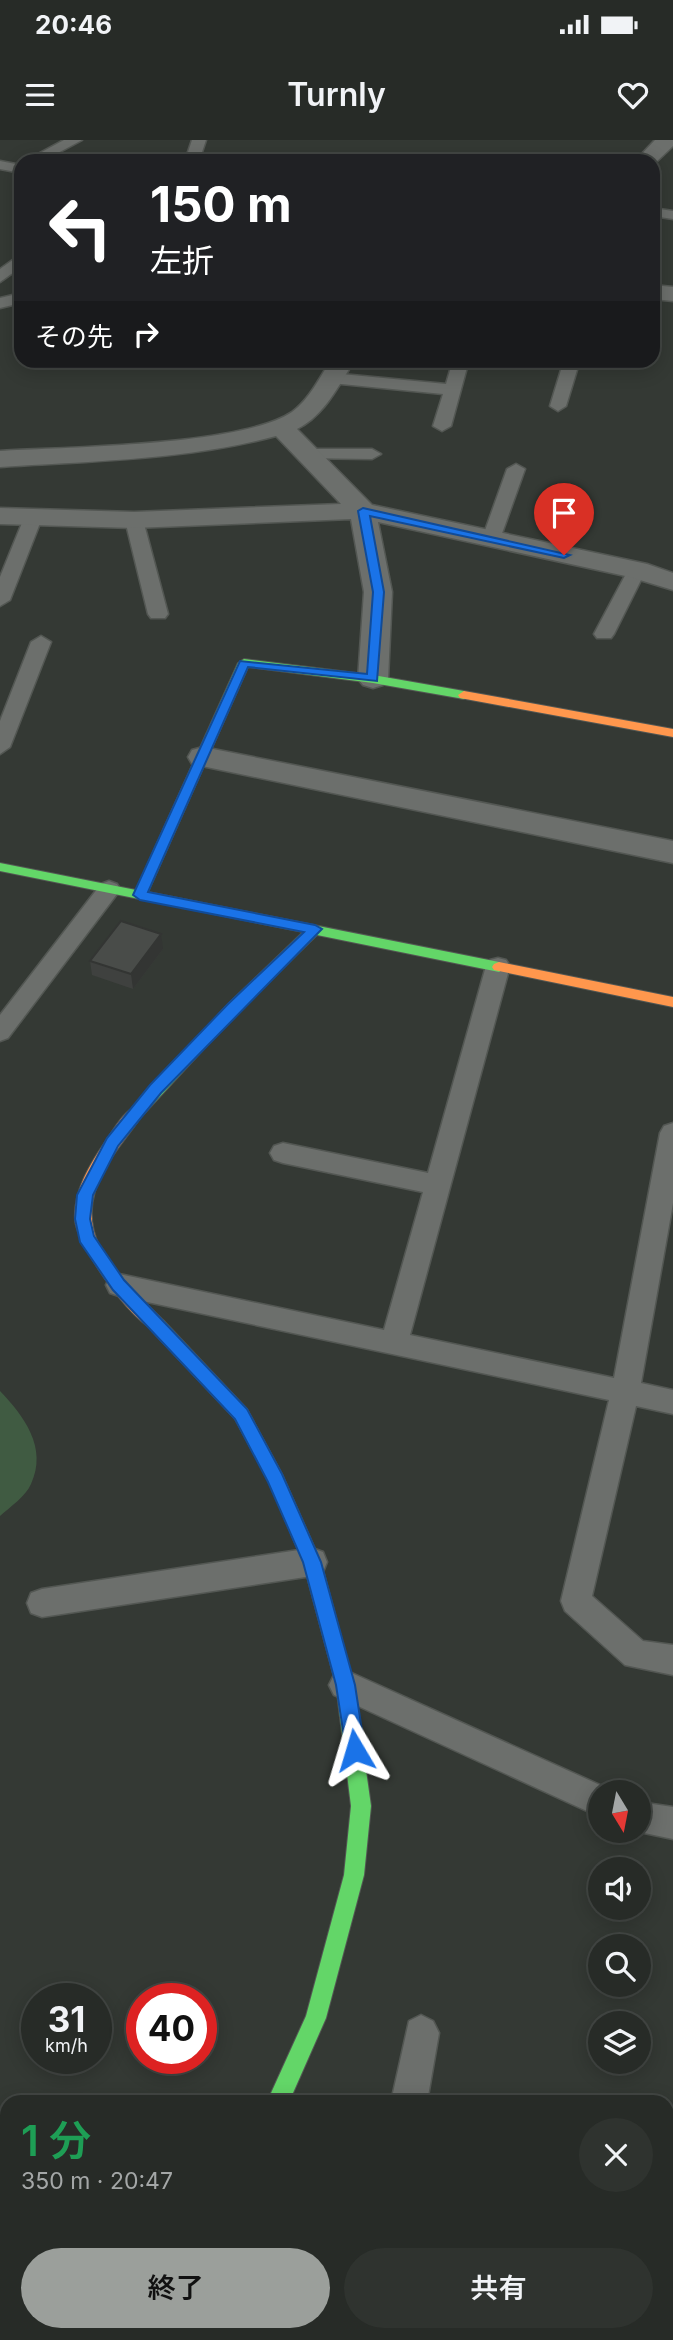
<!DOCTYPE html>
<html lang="ja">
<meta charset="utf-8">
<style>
:root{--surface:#272b27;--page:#2f332f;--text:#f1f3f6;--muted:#a4a7a7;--line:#434744;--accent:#9b9f9b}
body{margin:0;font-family:Inter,"Noto Sans JP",sans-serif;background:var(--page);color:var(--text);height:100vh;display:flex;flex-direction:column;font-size:26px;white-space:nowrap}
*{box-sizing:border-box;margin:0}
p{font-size:23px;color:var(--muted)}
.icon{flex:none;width:38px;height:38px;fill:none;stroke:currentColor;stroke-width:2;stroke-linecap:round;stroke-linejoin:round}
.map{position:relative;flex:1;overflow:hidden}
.details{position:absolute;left:0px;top:1955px;width:674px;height:247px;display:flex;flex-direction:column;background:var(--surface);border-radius:21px 21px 0 0;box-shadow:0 4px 18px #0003,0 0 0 2px var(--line)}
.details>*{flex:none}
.hud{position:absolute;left:14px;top:14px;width:646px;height:214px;border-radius:21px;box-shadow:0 4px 18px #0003,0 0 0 2px var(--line);background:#202124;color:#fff;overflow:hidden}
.needle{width:46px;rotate:170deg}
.buttons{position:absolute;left:588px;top:1640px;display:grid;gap:14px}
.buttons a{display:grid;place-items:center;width:63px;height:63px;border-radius:50%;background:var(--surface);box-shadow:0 4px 18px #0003,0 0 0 2px var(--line);font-size:35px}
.speed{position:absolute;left:21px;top:1843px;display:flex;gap:14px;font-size:35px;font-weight:700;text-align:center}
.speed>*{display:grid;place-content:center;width:91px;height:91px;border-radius:50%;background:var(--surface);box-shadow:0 4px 18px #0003,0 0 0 2px var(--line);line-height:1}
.speed small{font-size:18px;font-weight:400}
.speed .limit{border:10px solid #d22;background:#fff;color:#111}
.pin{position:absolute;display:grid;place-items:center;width:60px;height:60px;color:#fff;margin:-72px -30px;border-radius:50% 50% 50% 0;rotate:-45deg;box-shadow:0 0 7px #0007}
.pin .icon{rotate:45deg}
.me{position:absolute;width:77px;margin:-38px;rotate:353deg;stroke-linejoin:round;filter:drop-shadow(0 0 5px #0008)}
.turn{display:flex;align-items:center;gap:24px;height:147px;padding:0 21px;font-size:32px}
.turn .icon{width:91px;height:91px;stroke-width:2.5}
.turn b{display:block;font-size:49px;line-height:60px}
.then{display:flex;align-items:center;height:66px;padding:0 21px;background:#0003;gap:14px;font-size:26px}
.round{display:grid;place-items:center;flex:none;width:74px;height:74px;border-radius:37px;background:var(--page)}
.headline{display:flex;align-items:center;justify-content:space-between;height:119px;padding:0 21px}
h1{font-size:42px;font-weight:600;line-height:52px;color:#1e9e55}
.cta{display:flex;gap:14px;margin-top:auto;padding:14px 21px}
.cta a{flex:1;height:80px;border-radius:42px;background:var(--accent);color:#111;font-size:28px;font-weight:600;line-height:80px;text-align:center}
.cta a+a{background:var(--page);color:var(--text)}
.status{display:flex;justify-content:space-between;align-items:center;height:49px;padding:0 35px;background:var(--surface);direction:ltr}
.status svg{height:19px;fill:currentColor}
header{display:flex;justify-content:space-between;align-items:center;height:91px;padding:0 21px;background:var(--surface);font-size:32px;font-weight:600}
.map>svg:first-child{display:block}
.green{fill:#405b42}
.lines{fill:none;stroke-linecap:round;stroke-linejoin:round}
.lane-casing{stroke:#535753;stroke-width:3}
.street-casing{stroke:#535753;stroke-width:3}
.fast-casing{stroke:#535753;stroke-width:2}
.slow-casing{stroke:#535753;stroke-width:2}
.lane{fill:#6c6f6c;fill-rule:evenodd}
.street{fill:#6c6f6c;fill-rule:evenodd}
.fast{fill:#63d668;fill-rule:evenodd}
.slow{fill:#ff974d;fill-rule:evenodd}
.wall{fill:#3f413f}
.shaded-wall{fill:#333533}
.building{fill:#494c49;stroke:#333533;stroke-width:2}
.route{fill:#1a73e8;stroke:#114b97;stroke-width:2}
</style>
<div class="status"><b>20:46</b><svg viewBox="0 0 49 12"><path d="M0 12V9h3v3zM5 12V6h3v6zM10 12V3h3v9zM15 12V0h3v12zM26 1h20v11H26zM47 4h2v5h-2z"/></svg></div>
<header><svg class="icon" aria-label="menu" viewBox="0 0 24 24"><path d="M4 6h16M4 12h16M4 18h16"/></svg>Turnly<svg class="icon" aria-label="heart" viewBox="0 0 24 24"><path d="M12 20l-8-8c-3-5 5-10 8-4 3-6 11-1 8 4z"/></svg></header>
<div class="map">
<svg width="673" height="2200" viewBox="0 0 673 2200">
<rect width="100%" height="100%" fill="#343934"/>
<!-- green -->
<path class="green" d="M0,1251C24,1276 48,1308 31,1344C26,1356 10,1367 0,1376Z"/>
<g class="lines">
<defs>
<path id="lane" d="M64,0H82L43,21H25Z
M192,0H206L199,21H185Z
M0,21L21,25V33L0,29Z
M653,68L673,71V79L653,76Z
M21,114V127L0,142V129Z
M21,153V163L0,168V158Z
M453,220H469L451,286L442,291L433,286L443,254L331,243L323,238L331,233L446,244Z
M564,220H580L566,266L558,271L550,266Z
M306,309H372L381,314L372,319L300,318L297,314L300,310Z
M516,324L525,329L500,399L498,403H484L482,399L507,329Z
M33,373L42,378L10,460L0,466V437L24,378Z
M134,375L143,380L168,474L165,478H151L148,474L125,380Z
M637,424L646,430L614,494L611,498H597L594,494L628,430Z
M41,496L51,502L10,607L0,614V581L31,502Z
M109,741L117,744L120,749L117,754L8,898L0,901V875L101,744Z
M498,818L506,820L510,826L410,1195L614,1238L660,993L664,986L673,983V1063L641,1243L673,1250V1274L636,1266L592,1456L643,1501L673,1505V1535L625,1525L565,1471L561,1461L609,1260L119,1156L110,1153L106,1145L110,1137L119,1134L384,1190L423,1052L283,1023L274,1020L270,1013L274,1006L283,1003L428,1033L486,826L490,820Z
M312,1408L323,1412L327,1422L323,1432L312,1436L42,1477L31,1473L27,1463L31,1453L42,1449Z
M345,1530L611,1650L612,1652H600V1677L334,1555L329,1545L334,1535Z
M639,1662L673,1667V1699L630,1690H639Z
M421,1875L433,1881L439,1893L427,1962H391L409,1881Z
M348,2194H386L385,2200H347Z"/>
<path id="street" d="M655,0H673V6L653,25V21H635Z
M653,145L673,147V161L653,159Z
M331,220H355C338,246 325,275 297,289L372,365L647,424L673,433V450L630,437L378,382L392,452L388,539L383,545L373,548L363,545L358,539L364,452L351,379L134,388L0,384V368L134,372L341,364L276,296C186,320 92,321 0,327V311C67,307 241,306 292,272C309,260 320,237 331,220Z
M203,607L673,701V723L192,624L188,617L192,610Z
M166,2194H222L220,2200H164Z"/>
<path id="fast" d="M244,519L373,535L464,551L470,555L464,559L373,543L248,527L148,752L499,822L506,827L499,832L317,795L238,872L142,976L137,978L130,972L132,968L228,864L303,792L0,731V723L136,750L238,523Z
M158,1179L164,1181L247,1269L282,1334L321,1422L354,1545L371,1666L364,1735L326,1878L289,1962H267L306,1876L344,1735L351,1666L336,1545L303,1422L269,1342L235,1279L152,1191L150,1186L152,1181Z"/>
<path id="slow" d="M464,551L673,589V597L460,558L458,555Z
M499,822L673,857V867L494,830L492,827L494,824Z
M137,966L144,972C132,992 115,1009 104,1030C67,1097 120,1137 164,1181L166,1186L164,1191C141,1199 76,1104 75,1080C73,1052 90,1024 105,1002C113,991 124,970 137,966Z"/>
</defs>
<!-- lane casing -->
<use href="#lane" class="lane-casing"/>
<!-- street casing -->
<use href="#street" class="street-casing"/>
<!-- fast casing -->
<use href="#fast" class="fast-casing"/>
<!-- slow casing -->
<use href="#slow" class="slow-casing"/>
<!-- lane -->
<use href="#lane" class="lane"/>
<!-- street -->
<use href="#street" class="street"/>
<!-- fast -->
<use href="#fast" class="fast"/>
<!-- slow -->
<use href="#slow" class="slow"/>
</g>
<!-- wall -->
<path class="wall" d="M163,809L133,849L92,835L90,821Z"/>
<!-- shaded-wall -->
<path class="shaded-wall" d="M161,794L163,809L133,849L131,834Z"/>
<!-- building -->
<path class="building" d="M121,781L161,794L131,834L90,821Z"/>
<!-- route -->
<path class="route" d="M363,368L570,415L564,418L370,376L384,452L377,541L248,527L148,752L315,785L322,789L161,953L118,1006L93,1055L90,1079L94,1096L124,1140L247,1269L282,1334L321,1422L355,1545L365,1610L362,1616L355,1619L349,1616L346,1610L336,1545L303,1422L268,1342L235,1279L113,1150L80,1102L75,1079L77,1055L107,998L150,945L228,864L304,792L140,760L133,755L240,521L367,534L373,452L358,371Z"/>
</svg>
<div class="buttons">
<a><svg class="needle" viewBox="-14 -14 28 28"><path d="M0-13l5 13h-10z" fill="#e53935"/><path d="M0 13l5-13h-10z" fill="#a4a7a7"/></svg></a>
<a><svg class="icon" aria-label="sound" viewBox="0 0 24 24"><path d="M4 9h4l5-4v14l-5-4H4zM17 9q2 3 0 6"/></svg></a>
<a><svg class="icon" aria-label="search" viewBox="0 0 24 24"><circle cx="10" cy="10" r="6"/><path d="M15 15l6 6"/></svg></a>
<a><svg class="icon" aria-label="layers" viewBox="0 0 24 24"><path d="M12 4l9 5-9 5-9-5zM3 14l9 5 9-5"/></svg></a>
</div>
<div class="speed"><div>31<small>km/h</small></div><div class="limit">40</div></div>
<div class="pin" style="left:564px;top:415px;background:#d93025"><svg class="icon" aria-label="arrive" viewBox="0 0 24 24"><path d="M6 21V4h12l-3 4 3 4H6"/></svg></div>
<svg class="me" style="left:355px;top:1610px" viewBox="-20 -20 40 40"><path d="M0-17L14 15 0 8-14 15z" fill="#1a73e8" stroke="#fff" stroke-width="4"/></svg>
<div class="hud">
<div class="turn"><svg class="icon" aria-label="left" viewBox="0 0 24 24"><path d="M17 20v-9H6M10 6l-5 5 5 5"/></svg><div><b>150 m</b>左折</div></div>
<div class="then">その先<svg class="icon" aria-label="right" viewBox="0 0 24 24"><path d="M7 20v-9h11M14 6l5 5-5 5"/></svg></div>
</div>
<section class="details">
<div class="headline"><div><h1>1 分</h1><p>350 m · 20:47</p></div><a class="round"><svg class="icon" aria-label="close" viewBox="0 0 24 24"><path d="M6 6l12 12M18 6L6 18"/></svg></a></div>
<div class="cta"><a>終了</a><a>共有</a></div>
</section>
</div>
